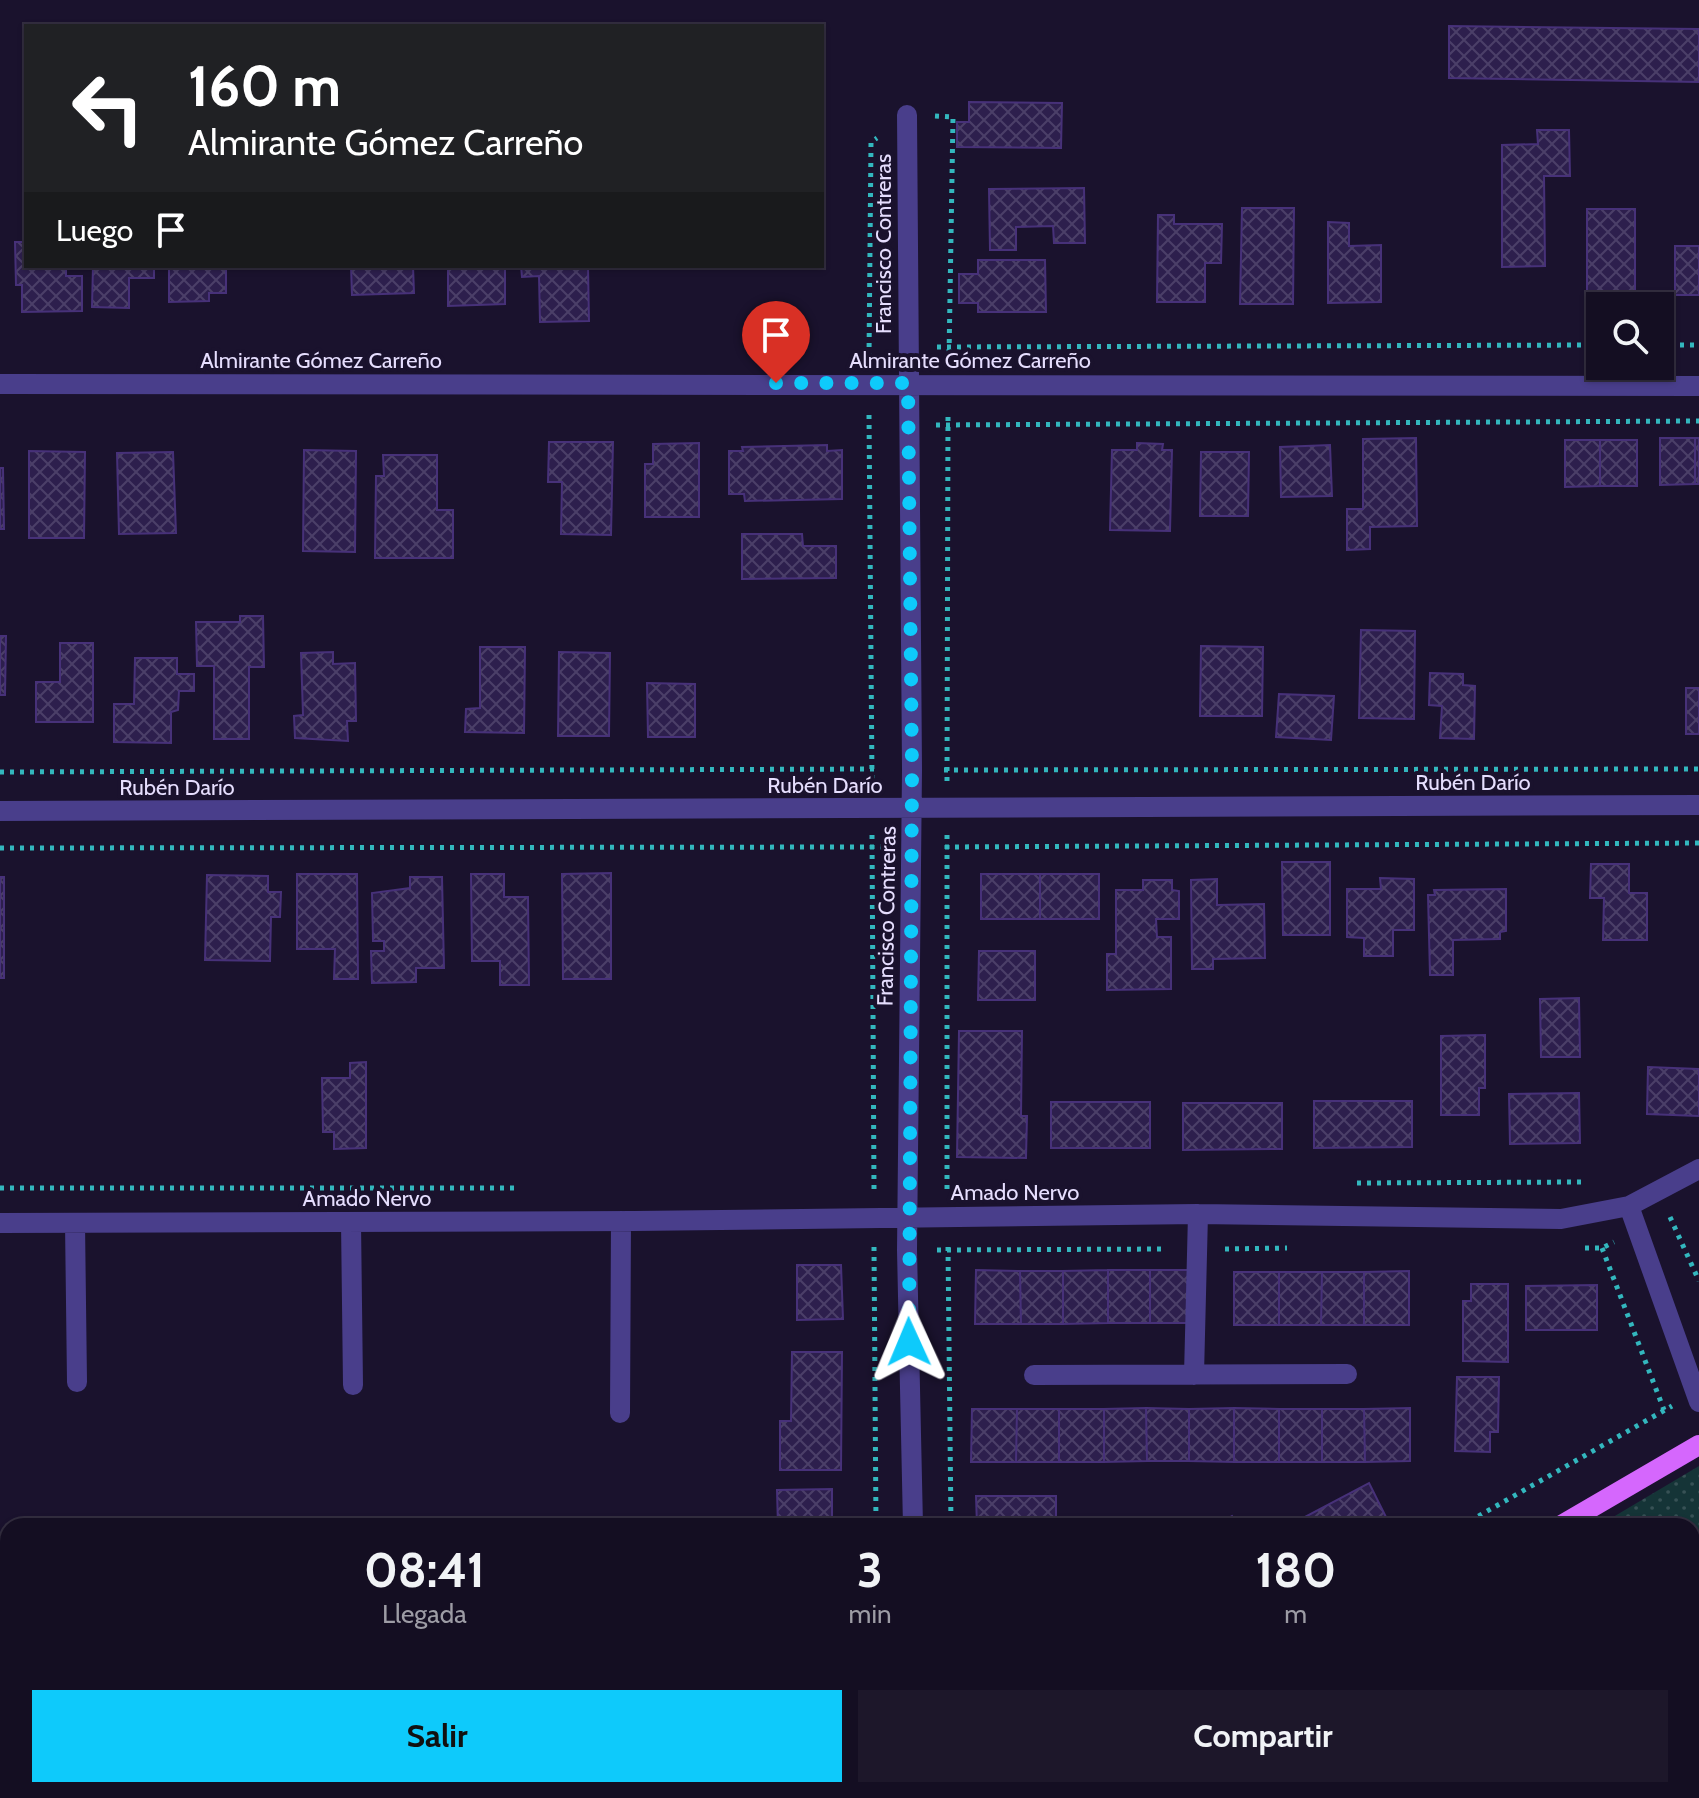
<!DOCTYPE html>
<html lang="es">
<meta charset="utf-8">
<style>
:root{--surface:#140e22;--page:#1d172a;--text:#f1f3f6;--muted:#9d9ca5;--line:#332e40;--accent:#0ecafb}
body{margin:0;font-family:Cabin,sans-serif;background:var(--page);color:var(--text);height:100vh;display:flex;flex-direction:column;font-size:30px;white-space:nowrap}
*{box-sizing:border-box;margin:0}
p{font-size:26px;color:var(--muted)}
.icon{flex:none;width:44px;height:44px;fill:none;stroke:currentColor;stroke-width:2;stroke-linecap:round;stroke-linejoin:round}
.map{position:relative;flex:1;overflow:hidden}
.details{position:absolute;left:0px;top:1518px;width:1700px;height:280px;display:flex;flex-direction:column;background:var(--surface);border-radius:24px 24px 0 0;box-shadow:0 2px 6px #0004,0 0 0 2px var(--line)}
.details>*{flex:none}
.guide{position:absolute;left:24px;top:24px;width:800px;height:244px;border-radius:0px;box-shadow:0 2px 6px #0004,0 0 0 2px var(--line);background:#202124;color:#fff;overflow:hidden}
.controls{position:absolute;left:1586px;top:292px;display:grid;gap:16px}
.controls a{display:grid;place-items:center;width:88px;height:88px;border-radius:0px;background:var(--surface);box-shadow:0 2px 6px #0004,0 0 0 2px var(--line);font-size:40px}
.pin{position:absolute;display:grid;place-items:center;width:68px;height:68px;color:#fff;margin:-82px -34px;border-radius:50% 50% 50% 0;rotate:-45deg;box-shadow:0 0 8px #0007}
.pin .icon{rotate:45deg}
.me{position:absolute;width:88px;margin:-44px;rotate:359deg;stroke-linejoin:round;filter:drop-shadow(0 0 6px #0008)}
.turn{display:flex;align-items:center;gap:28px;height:168px;padding:0 32px;font-size:36px}
.turn .icon{width:104px;height:104px;stroke-width:2.5}
.turn b{display:block;font-size:56px;line-height:68px}
.then{display:flex;align-items:center;height:76px;padding:0 32px;background:#0003;gap:16px;font-size:30px}
.eta{display:flex;justify-content:space-evenly;align-items:center;height:136px;text-align:center}
.eta b{font-size:48px;font-weight:800;line-height:56px}
.action{display:flex;gap:16px;margin-top:auto;padding:16px 32px}
.action a{flex:1;height:92px;border-radius:0px;background:var(--accent);color:#111;font-size:32px;font-weight:800;line-height:92px;text-align:center}
.action a+a{background:var(--page);color:var(--text)}
.map>svg:first-child{display:block}
.park{fill:url(#park-dots)}
.water{fill:url(#water-ripples)}
.building{fill:url(#building-cross-hatch);stroke:#473179;stroke-width:2}
.lines{fill:none;stroke-linecap:round;stroke-linejoin:round}
.path{stroke:#33b7be;stroke-width:5;stroke-dasharray:4 6;stroke-linecap:butt}
.minor{stroke:#493e8b;stroke-width:20}
.major{stroke:#d567fd;stroke-width:20}
.route{stroke:#0ecafb;stroke-width:14;stroke-dasharray:0 25.2}
.labels{text-anchor:middle;stroke-width:8;stroke-linejoin:round;paint-order:stroke}
.street-label{font-size:22px;fill:#e6defe;stroke:#1a122d}
</style>
<div class="map">
<svg width="1699" height="1798" viewBox="0 0 1699 1798">
<defs>
<pattern id="park-dots" width="8" height="8" patternUnits="userSpaceOnUse" patternTransform="scale(2)"><rect width="8" height="8" fill="#153437"/><path d="M2 2h.1M6 6h.1" fill="none" stroke="#375155" stroke-width="1.8" stroke-linecap="round"/></pattern>
<pattern id="water-ripples" width="26" height="14" patternUnits="userSpaceOnUse" patternTransform="scale(2)"><rect width="26" height="14" fill="#0c1d4c"/><path d="M2 4q2-2 4 0t4 0M15 11q2-2 4 0t4 0" fill="none" stroke="#2f3d67"/></pattern>
<pattern id="building-cross-hatch" width="8" height="8" patternUnits="userSpaceOnUse" patternTransform="scale(2)"><rect width="8" height="8" fill="#2d1f4d"/><path d="M0 0l8 8M0 8l8-8" fill="none" stroke="#4b3f68"/></pattern>
</defs>
<rect width="100%" height="100%" fill="#1a122d"/>
<!-- park -->
<path class="park" d="M1699,1466V1604L1692,1608V1526H1598Z
M1159,1790H1389L1375,1798H1145Z"/>
<!-- water -->
<path class="water" d="M1699,1604V1680L1692,1683V1608Z
M1389,1790H1505L1492,1798H1375Z"/>
<!-- building -->
<path class="building" d="M1449,26L1699,29V82L1449,78Z
M969,102L1062,103L1061,148L957,147V122H969Z
M1537,130H1569L1570,176H1544L1545,266L1502,267V145L1538,144Z
M1084,188L1085,243H1054L1053,226L1016,227V250H990L989,189Z
M1242,208H1294L1293,304H1240Z
M1587,209H1635V292H1587Z
M1158,215H1174V224H1222L1221,263H1205V302H1157Z
M1328,222L1349,223V246L1381,245V302L1328,303Z
M15,242H26V266H66V276H82V311L22,312V285H16Z
M1675,246H1699V295H1675Z
M978,260H1045L1046,312H978V303H959V274H978Z
M93,266H154V278H129V308L92,307Z
M169,266H226V293H209V301L169,302Z
M351,266H413L414,293L352,295Z
M448,266H505V304L448,306Z
M521,266H588L589,321L540,322L539,276L522,277Z
M1416,438L1417,526L1370,527V549L1347,550V509H1363V439Z
M1660,438H1695V484L1660,485Z
M1695,438H1699V484H1695Z
M1565,440H1600V486L1565,487Z
M1600,440H1637V486H1600Z
M549,442H613L611,535L561,534L562,482H548Z
M699,443V517H645V464H653V444Z
M1137,443L1163,444L1162,450H1172L1170,531L1110,530L1112,450H1137Z
M827,445V451L842,450V499L745,501L744,494H729V451H743L742,447Z
M1330,445L1332,496L1281,497L1280,447Z
M304,450L356,451L355,552L303,551Z
M29,451L85,452L84,538H29Z
M173,452L176,533L119,534L117,453Z
M1201,452H1249L1248,516H1200Z
M383,455H437V510H453V558H375L376,476H384Z
M0,468H3L4,529H0Z
M742,534H802L803,546H836V578L742,579Z
M240,616H263L264,667H249V739H214V666H197L196,622H240Z
M1361,630L1415,631L1414,719L1359,718Z
M0,636H6L5,695H0Z
M60,643H93V722H36V682H60Z
M1201,646L1263,647L1262,716H1200Z
M480,647H525L524,733L465,732L466,709L480,708Z
M333,652V664L355,663L356,721H347L348,741L295,738L294,716L303,715L301,653Z
M559,652L610,653L609,736H558Z
M135,658H177V674H194V691H179L178,710L171,712V743L114,742V704H134Z
M1430,673L1463,674V685L1475,686L1474,739L1440,738L1442,706L1429,705Z
M647,683L695,684V737H648Z
M1686,688H1699V734H1686Z
M1279,694L1334,696L1331,740L1276,737Z
M1282,862H1330V935H1283Z
M1591,864H1629V893H1647V940H1603L1604,898H1590Z
M611,873V979H563L562,874Z
M297,874H357L358,979H334L335,949H297Z
M471,874H504V897H528L529,985H500V961H472Z
M981,874H1040V919H981Z
M1040,874H1099V919H1040Z
M207,875L268,876V892H281L280,917H271L270,961L205,960Z
M0,877H4V978H0Z
M410,877H442L444,968H416V982L372,983L371,951H384V941H373L372,893L410,888Z
M1380,878L1414,879V930H1393V956H1364V938L1347,937V889H1381Z
M1217,879V905L1264,904L1265,958L1213,959V969H1192L1191,880Z
M1143,880H1172V890L1179,891V919H1156L1157,937H1171V989L1107,990V954H1116V890H1143Z
M1506,889V931L1500,932V939L1453,940V975H1430L1428,895H1435L1434,890Z
M979,951H1035V1000H978Z
M1579,998L1580,1057H1541L1540,999Z
M959,1031H1022L1021,1116H1027L1026,1158L957,1157Z
M1485,1035V1088H1479V1115H1441V1036Z
M366,1062V1148L334,1149V1132H323L322,1078H350V1063Z
M1648,1067L1699,1069V1116L1647,1114Z
M1579,1093L1580,1143L1510,1144L1509,1094Z
M1314,1101H1412V1147L1314,1148Z
M1051,1102H1150V1148H1051Z
M1183,1103H1282V1149L1183,1150Z
M797,1265H841L843,1319L797,1320Z
M976,1270L1020,1271L1021,1324H975Z
M1108,1270V1323L1063,1324V1271Z
M1108,1270H1150V1323H1108Z
M1150,1270H1193V1323H1150Z
M1020,1271H1063V1324H1021Z
M1409,1271V1325H1364V1272Z
M1234,1272H1279V1325H1234Z
M1279,1272H1322L1321,1325H1279Z
M1322,1272H1364V1325H1321Z
M1471,1284H1508V1362L1463,1361V1301H1471Z
M1597,1285V1330H1526V1286Z
M792,1352H842L841,1470H780V1421H791Z
M1457,1377H1499L1498,1432H1490V1452L1455,1451Z
M1146,1408L1189,1409V1461H1147Z
M1146,1408L1147,1461L1104,1462V1409Z
M1234,1408L1279,1409V1462H1234Z
M1234,1408V1462L1189,1461V1409Z
M1410,1408V1461L1365,1462L1364,1409Z
M972,1409H1017L1016,1462H971Z
M1017,1409H1059V1462H1016Z
M1059,1409H1104V1462H1059Z
M1279,1409H1322V1462H1279Z
M1322,1409H1364L1365,1462H1322Z
M1369,1483L1388,1521L1378,1526H1288Z
M832,1489V1526H778L777,1490Z
M976,1496H1056V1526H977Z
M1232,1516L1238,1526H1214Z
M45,1790H137V1793Z
M168,1790H209V1796L167,1795Z
M217,1790H259V1792H217Z
M532,1790H583V1798H532Z
M640,1790H664V1798H640Z"/>
<g class="lines">
<!-- path -->
<path class="path" d="M935,116L953,117L949,357
M1660,345H1699
M937,347L1600,345
M869,357L871,142L877,138
M869,415L872,781
M936,425L1699,421
M944,770L1699,769
M0,772L874,769
M947,781L948,415
M872,835L874,1189
M947,835V1189
M945,847L1699,843
M0,848L883,847
M1357,1183L1583,1182
M0,1188H515
M1670,1217L1699,1281
M874,1247L876,1526
M948,1247L951,1526
M1585,1248H1602L1614,1242
M1602,1248L1664,1410
M1225,1249L1287,1248
M937,1250L1167,1249
M1461,1526L1672,1406
M1692,1551L1699,1547
M919,1790L924,1798
M1250,1798L1264,1790"/>
<!-- minor -->
<path class="minor" d="M907,115L912,770L907,1250L913,1526
M0,384L1699,386
M0,811L1699,805
M1629,1206L1699,1402
M351,1222L353,1385
M0,1223L634,1221L1198,1214L1561,1219L1629,1206L1699,1169
M75,1223L77,1382
M1034,1375L1347,1374
M1194,1375L1198,1214
M620,1413L621,1221
M0,1692H8
M973,1790L978,1798
M17,1798V1790
M278,1798V1790"/>
<!-- major -->
<path class="major" d="M1560,1526L1699,1445
M1091,1798L1105,1790"/>
</g>
<g class="lines">
<!-- route -->
<path class="route" d="M776,383H908L912,770L909,1342"/>
</g>
<g class="labels">
<!-- street labels -->
<g class="street-label">
<text transform="translate(883 244) rotate(-90)" y="8">Francisco Contreras</text>
<text x="321" y="368">Almirante Gómez Carreño</text>
<text x="970" y="368">Almirante Gómez Carreño</text>
<text x="1473" y="790">Rubén Darío</text>
<text x="825" y="793">Rubén Darío</text>
<text x="177" y="795">Rubén Darío</text>
<text transform="translate(886 916) rotate(-89)" y="8">Francisco Contreras</text>
<text x="1015" y="1200">Amado Nervo</text>
<text x="367" y="1206">Amado Nervo</text>
</g>
</g>
</svg>
<div class="controls">
<a><svg class="icon" aria-label="search" viewBox="0 0 24 24"><circle cx="10" cy="10" r="6"/><path d="M15 15l6 6"/></svg></a>
</div>
<div class="pin" style="left:776px;top:383px;background:#d93025"><svg class="icon" aria-label="arrive" viewBox="0 0 24 24"><path d="M6 21V4h12l-3 4 3 4H6"/></svg></div>
<svg class="me" style="left:909px;top:1342px" viewBox="-20 -20 40 40"><path d="M0-17L14 15 0 8-14 15z" fill="#0ecafb" stroke="#fff" stroke-width="4"/></svg>
<div class="guide">
<div class="turn"><svg class="icon" aria-label="left" viewBox="0 0 24 24"><path d="M17 20v-9H6M10 6l-5 5 5 5"/></svg><div><b>160 m</b>Almirante Gómez Carreño</div></div>
<div class="then">Luego<svg class="icon" aria-label="arrive" viewBox="0 0 24 24"><path d="M6 21V4h12l-3 4 3 4H6"/></svg></div>
</div>
<section class="details">
<div class="eta">
<div><b>08:41</b><p>Llegada</p></div>
<div><b>3</b><p>min</p></div>
<div><b>180</b><p>m</p></div>
</div>
<div class="action"><a>Salir</a><a>Compartir</a></div>
</section>
</div>
